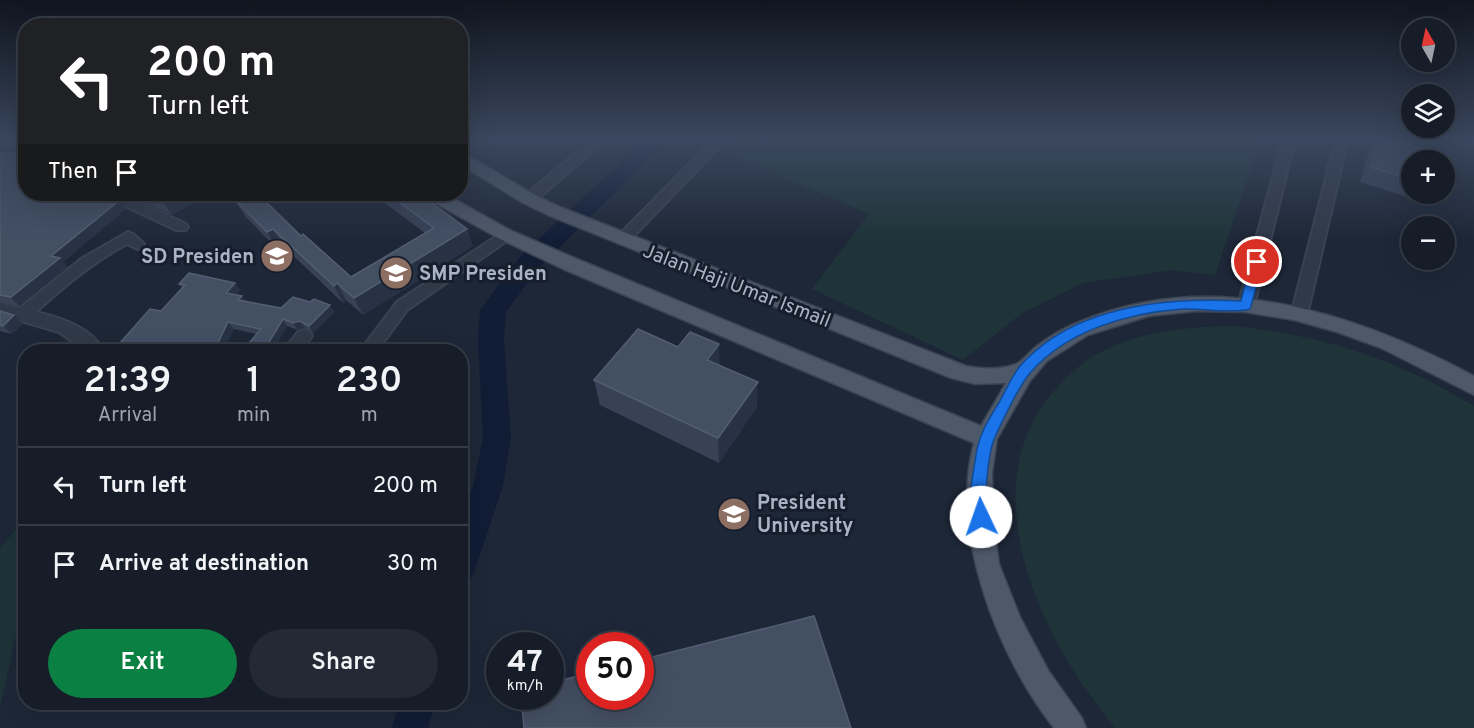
<!DOCTYPE html>
<meta charset="utf-8">
<style>
:root{--surface:#161d29;--page:#232a35;--text:#f1f3f6;--muted:#9ea2a8;--line:#353b46;--accent:#0b8043}
body{margin:0;font-family:Overpass,sans-serif;background:var(--page);color:var(--text);height:100vh;display:flex;flex-direction:column;font-size:22px;white-space:nowrap}
*{box-sizing:border-box;margin:0}
p{font-size:20px;color:var(--muted)}
.icon{flex:none;width:33px;height:33px;fill:none;stroke:currentColor;stroke-width:2;stroke-linecap:round;stroke-linejoin:round}
.map{position:relative;flex:1;overflow:hidden}
.panel{position:absolute;left:18px;top:344px;width:450px;height:366px;display:flex;flex-direction:column;background:var(--surface);border-radius:24px;box-shadow:0 6px 24px #0002,0 0 0 2px var(--line)}
.panel>*{flex:none}
.guide{position:absolute;left:18px;top:18px;width:450px;height:183px;border-radius:24px;box-shadow:0 6px 24px #0002,0 0 0 2px var(--line);background:#202124;color:#fff;overflow:hidden}
.needle{width:39px;rotate:351deg}
.fabs{position:absolute;left:1401px;top:18px;display:grid;gap:12px}
.fabs a{display:grid;place-items:center;width:54px;height:54px;border-radius:50%;background:var(--surface);box-shadow:0 6px 24px #0002,0 0 0 2px var(--line);font-size:30px}
.speed{position:absolute;left:486px;top:632px;display:flex;gap:12px;font-size:30px;font-weight:700;text-align:center}
.speed>*{display:grid;place-content:center;width:78px;height:78px;border-radius:50%;background:var(--surface);box-shadow:0 6px 24px #0002,0 0 0 2px var(--line);line-height:1}
.speed small{font-size:15px;font-weight:400}
.speed .limit{border:9px solid #d22;background:#fff;color:#111}
.pin{position:absolute;display:grid;place-items:center;width:51px;height:51px;color:#fff;margin:-26px;border:3px solid #fff;border-radius:50%;box-shadow:0 2px 6px #0007}
.me{position:absolute;width:66px;margin:-33px;rotate:357deg;stroke-linejoin:round;filter:drop-shadow(0 0 4px #0008)}
.turn{display:flex;align-items:center;gap:21px;height:126px;padding:0 30px;font-size:27px}
.turn .icon{width:78px;height:78px;stroke-width:2.5}
.turn b{display:block;font-size:42px;line-height:51px}
.then{display:flex;align-items:center;height:57px;padding:0 30px;background:#0003;gap:12px;font-size:22px}
.eta{display:flex;justify-content:space-evenly;align-items:center;height:102px;text-align:center}
.eta b{font-size:36px;font-weight:600;line-height:42px}
.action{display:flex;gap:12px;margin-top:auto;padding:12px 30px}
.action a{flex:1;height:69px;border-radius:36px;background:var(--accent);color:#fff;font-size:24px;font-weight:600;line-height:69px;text-align:center}
.action a+a{background:var(--page);color:var(--text)}
ul{padding:0;list-style:none}
li{display:flex;align-items:center;gap:18px;height:78px;padding:0 30px;border-top:2px solid var(--line)}
li div{flex:1}
li b{display:block;font-size:22px}
li em{font-style:normal}
.map>svg:first-child{display:block}
.green{fill:#1e3438}
.lines{fill:none;stroke-linecap:round;stroke-linejoin:round}
.river{fill:#101d35;fill-rule:evenodd}
.minor-casing{stroke:#394251;stroke-width:4}
.major-casing{stroke:#394251;stroke-width:3}
.minor{fill:#303948;fill-rule:evenodd}
.major{fill:#4d5868;fill-rule:evenodd}
.wall{fill:#374257}
.shaded-wall{fill:#273245}
.building{fill:#434f63;stroke:#535e72;stroke-width:1.5}
.route{fill:#1a73e8;stroke:#114b97;stroke-width:1.5}
.labels{text-anchor:middle;stroke-width:6;stroke-linejoin:round;paint-order:stroke}
.poi-label{font-size:20px;font-weight:bold;fill:#a9b3c5;stroke:#161e2c;text-anchor:start}
.street-label{font-size:20px;fill:#a9b3c5;stroke:#161e2c}
</style>
<div class="map">
<svg width="1474" height="728" viewBox="0 0 1474 728">
<rect width="100%" height="100%" fill="#1d2737"/>
<!-- green -->
<path class="green" d="M733,139H1261L1215,275L1172,270L1083,283L1021,314L963,360L812,289L869,214L721,151Z
M1233,326C1323,335 1397,359 1474,406V728H1116C1105,717 1097,704 1088,692C1029,610 977,477 1055,390C1069,374 1085,359 1105,350C1146,330 1188,327 1233,326Z
M25,518V595L0,708V549Z"/>
<g class="lines">
<!-- river -->
<path class="river" d="M645,139H668L537,270L506,312L504,339L511,438L503,486L476,567L471,578L460,582V520L473,486L483,438L478,339L480,310L519,258Z
M399,702H435L428,728H392Z"/>
<defs>
<path id="minor" d="M593,139H607L534,202H524L522,199L524,196Z
M714,139H727L627,243H617L615,240L617,237Z
M1283,139H1295L1254,306L1251,310H1241L1238,306Z
M1336,139H1348L1307,315L1305,319H1293L1291,315Z
M104,194H121L186,224L188,227L186,230H176L106,197Z
M506,230L513,235L511,238L407,310L377,351H360L397,302Z
M128,232L133,234L144,244L142,248L137,249L127,244C93,262 64,286 36,312C61,318 91,327 104,351H86L59,332L0,315V303L20,308L81,259Z
M304,330L310,332L312,336L301,351H283L298,332Z"/>
<path id="major" d="M460,151L535,195L560,207L966,366C982,369 1001,370 1016,364C1023,361 1030,351 1037,346C1051,335 1068,326 1084,320C1215,267 1356,313 1474,376V395L1381,348L1337,332L1294,320L1245,312L1197,311L1149,316L1088,335L1047,361L1030,381L997,439L992,473L994,529L999,564L1020,617L1048,670L1082,718L1086,728H1054C998,657 949,533 974,443L563,269L500,239L426,198L423,194H445L512,231L577,259L981,426L1006,383L975,384L951,378L548,215L523,203L460,164Z"/>
</defs>
<!-- minor casing -->
<use href="#minor" class="minor-casing"/>
<!-- major casing -->
<use href="#major" class="major-casing"/>
<!-- minor -->
<use href="#minor" class="minor"/>
<!-- major -->
<use href="#major" class="major"/>
</g>
<!-- wall -->
<path class="wall" d="M0,139H26V194L126,209L63,262L68,267L19,306L0,302V153H19L21,151V150L0,149Z
M1374,139H1412L1411,145L1412,194H1418L1414,199L1360,182L1371,143Z
M129,194H185L192,203L172,215L131,196Z
M373,194H420L473,246L363,315L346,300L343,303L283,246L277,249L246,217L235,200L301,236L351,277L425,233Z
M179,284L240,290L236,295L242,296L246,302L281,308L310,302L330,305L334,312L313,333L305,328L298,330L287,326L274,349L256,334L234,329L223,351H111L161,311L182,288Z
M0,311L23,324L12,334L0,331Z
M719,344V365L757,407L719,463L600,405L594,380L678,347Z"/>
<!-- shaded-wall -->
<path class="shaded-wall" d="M174,194H185L192,203L172,215L162,201Z
M120,200L126,209L63,262L68,267L19,306L11,297L51,256Z
M273,229L283,246L277,249L267,232Z
M467,229L473,246L363,315L354,298Z
M235,283L240,290L231,300L226,293Z
M337,283L346,300L343,303L334,286Z
M242,296L246,303L238,300Z
M330,305L334,312L313,333L309,326Z
M14,315L23,324L12,334L3,326Z
M283,319L287,326L274,349L271,351H261Z
M300,321L305,328L298,330L293,323Z
M228,322L234,329L223,351H214Z
M719,344L720,370L707,360Z
M758,382L757,407L719,463L718,438Z"/>
<!-- building -->
<path class="building" d="M0,139H26V194H86L106,198L109,195L120,200L51,256L60,258L11,297L0,295V153H19L21,151L19,141H0Z
M1378,139H1412L1411,145L1432,151L1430,160H1412V180L1371,167Z
M146,194H174L162,201Z
M248,194H258L301,236L303,234L351,277L434,228L388,194H420L467,229L354,298L337,283L334,286L273,229L267,232L235,200Z
M189,273L235,283L226,293L242,296L238,300L281,308L293,297L310,302L314,299L330,305L309,326L300,321L293,323L283,319L269,342L261,351H242L261,329L228,322L214,351H111L114,345L119,344L150,309L161,311L185,285L179,284Z
M0,311L14,315L3,326L0,325Z
M638,329L678,347L690,332L719,344L707,360L758,382L718,438L594,380Z
M814,616L851,728H524L521,696H550V683L590,673V696H640V660Z"/>
<!-- sky -->
<linearGradient id="sky" x2="0" y2="1"><stop stop-color="#10151e"/><stop offset="0.58" stop-color="#3a475e"/><stop offset="1" stop-color="#3a475e" stop-opacity="0"/></linearGradient>
<rect width="1474" height="241" fill="url(#sky)"/>
<!-- route -->
<path class="route" d="M1257,258L1263,262L1250,309C1235,314 1201,308 1182,309C1128,313 1067,330 1030,373C1019,386 1002,421 995,437C989,449 986,482 986,496C986,505 990,514 986,522L981,524L975,522C966,502 973,476 976,455C979,434 989,419 1000,401C1006,390 1012,376 1020,366C1074,305 1165,297 1241,301L1251,262Z"/>
<!-- icons -->
<defs>
<symbol id="school-disc" viewBox="-11 -11 22 22"><circle r="9.5" fill="#8d6e63" stroke="#161e2c"/><path d="M0-5L7-2L0 1L-7-2ZM-4 1L0 2.5L4 1V4Q0 6-4 4Z" fill="#fff"/></symbol>
<symbol id="university-disc" viewBox="-11 -11 22 22"><circle r="9.5" fill="#8d6e63" stroke="#161e2c"/><path d="M0-5L7-2L0 1L-7-2ZM-4 1L0 2.5L4 1V4Q0 6-4 4Z" fill="#fff"/></symbol>
</defs>
<g fill-rule="evenodd">
<use href="#school-disc" x="258" y="237" width="38" height="38"/>
<use href="#school-disc" x="377" y="254" width="38" height="38"/>
<use href="#university-disc" x="715" y="495" width="38" height="38"/>
</g>
<g class="labels">
<!-- poi labels -->
<g class="poi-label">
<text x="254" y="263" text-anchor="end">SD Presiden</text>
<text x="419" y="280">SMP Presiden</text>
<text x="757" y="509">President<tspan x="757" dy="23">University</tspan></text>
</g>
<!-- street labels -->
<g class="street-label">
<text transform="translate(737 285) rotate(21)" y="7">Jalan Haji Umar Ismail</text>
</g>
</g>
</svg>
<div class="fabs">
<a><svg class="needle" viewBox="-14 -14 28 28"><path d="M0-13l5 13h-10z" fill="#e53935"/><path d="M0 13l5-13h-10z" fill="#9ea2a8"/></svg></a>
<a><svg class="icon" aria-label="layers" viewBox="0 0 24 24"><path d="M12 4l9 5-9 5-9-5zM3 14l9 5 9-5"/></svg></a>
<a>+</a>
<a>−</a>
</div>
<div class="speed"><div>47<small>km/h</small></div><div class="limit">50</div></div>
<div class="pin" style="left:1257px;top:262px;background:#d93025"><svg class="icon" aria-label="arrive" viewBox="0 0 24 24"><path d="M6 21V4h12l-3 4 3 4H6"/></svg></div>
<svg class="me" style="left:981px;top:517px" viewBox="-20 -20 40 40"><circle r="19" fill="#fff"/><path d="M0-13L10 11 0 6-10 11z" fill="#1a73e8"/></svg>
<div class="guide">
<div class="turn"><svg class="icon" aria-label="left" viewBox="0 0 24 24"><path d="M17 20v-9H6M10 6l-5 5 5 5"/></svg><div><b>200 m</b>Turn left</div></div>
<div class="then">Then<svg class="icon" aria-label="arrive" viewBox="0 0 24 24"><path d="M6 21V4h12l-3 4 3 4H6"/></svg></div>
</div>
<section class="panel">
<div class="eta">
<div><b>21:39</b><p>Arrival</p></div>
<div><b>1</b><p>min</p></div>
<div><b>230</b><p>m</p></div>
</div>
<ul>
<li><svg class="icon" aria-label="left" viewBox="0 0 24 24"><path d="M17 20v-9H6M10 6l-5 5 5 5"/></svg><div><b>Turn left</b></div><em>200 m</em></li>
<li><svg class="icon" aria-label="arrive" viewBox="0 0 24 24"><path d="M6 21V4h12l-3 4 3 4H6"/></svg><div><b>Arrive at destination</b></div><em>30 m</em></li>
</ul>
<div class="action"><a>Exit</a><a>Share</a></div>
</section>
</div>
